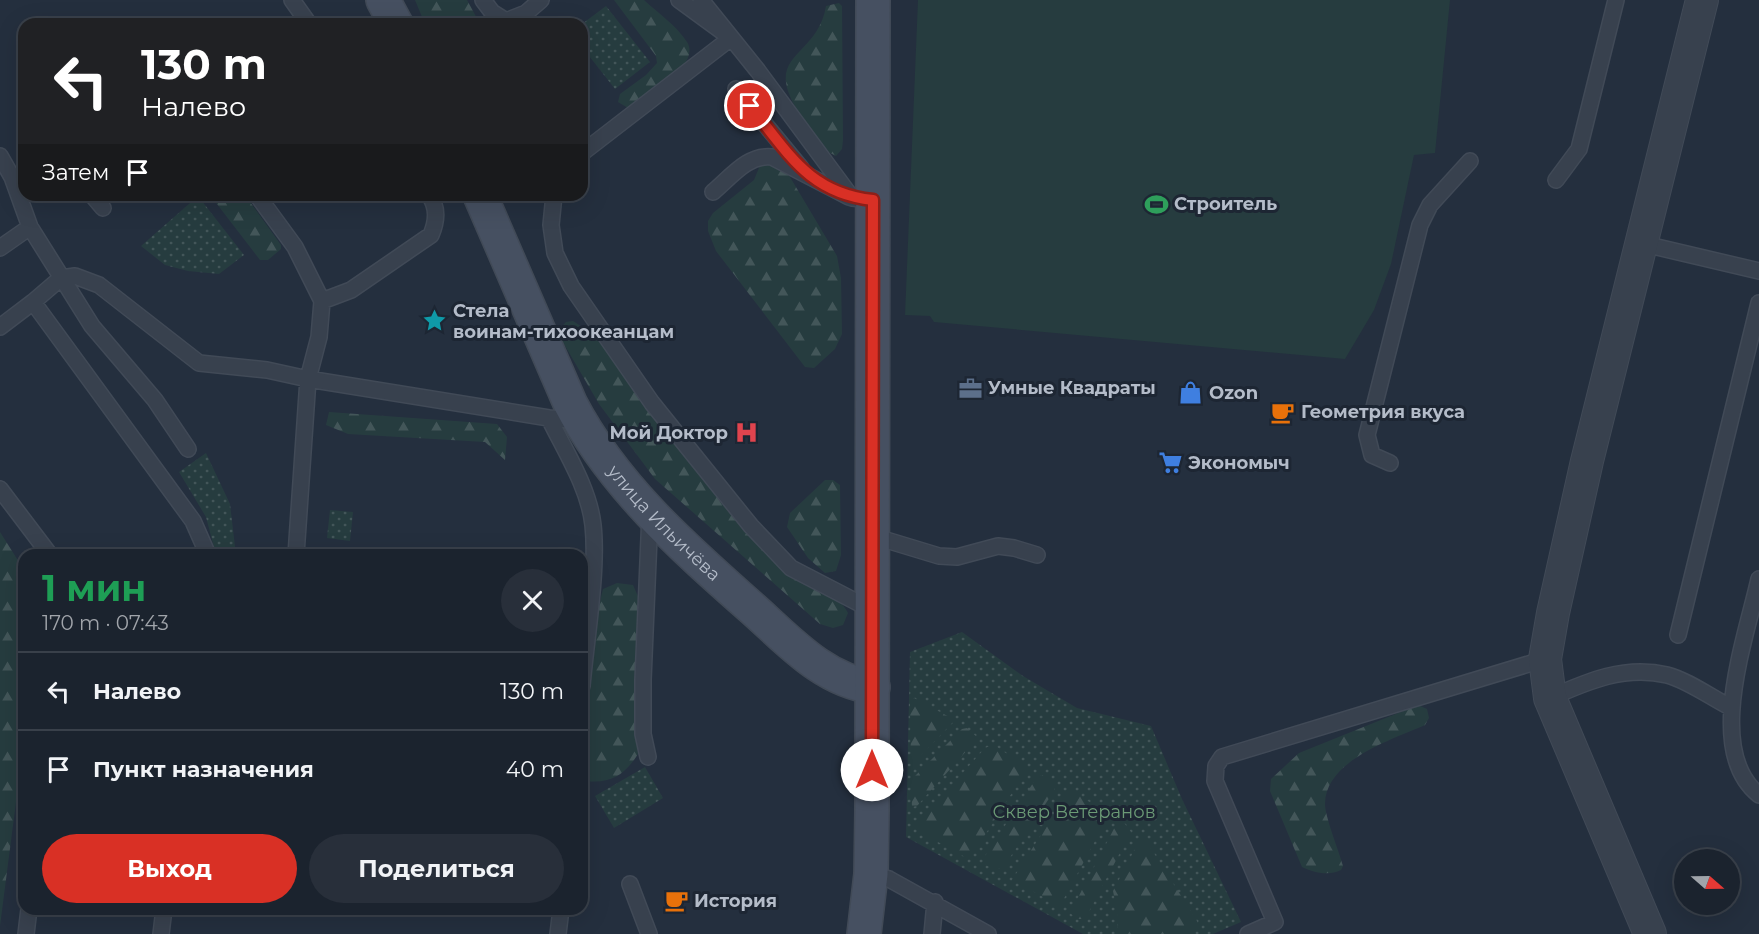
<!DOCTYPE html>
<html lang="ru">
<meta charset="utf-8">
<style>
:root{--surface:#1b232e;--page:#282f3a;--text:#f1f3f6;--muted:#a0a4aa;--line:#39404a;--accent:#d93025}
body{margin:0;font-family:Montserrat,sans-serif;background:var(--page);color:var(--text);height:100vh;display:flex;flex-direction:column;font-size:22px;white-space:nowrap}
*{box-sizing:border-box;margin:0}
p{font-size:20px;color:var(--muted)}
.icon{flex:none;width:33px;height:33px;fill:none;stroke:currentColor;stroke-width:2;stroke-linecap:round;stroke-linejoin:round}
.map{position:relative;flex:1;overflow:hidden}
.side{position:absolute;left:18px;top:549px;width:570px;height:366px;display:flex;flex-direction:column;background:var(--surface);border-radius:18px;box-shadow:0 6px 24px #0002,0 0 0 2px var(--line)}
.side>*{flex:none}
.top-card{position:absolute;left:18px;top:18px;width:570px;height:183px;border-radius:18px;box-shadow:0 6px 24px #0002,0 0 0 2px var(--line);background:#202124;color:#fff;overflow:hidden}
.needle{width:39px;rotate:110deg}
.fabs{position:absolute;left:1674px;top:849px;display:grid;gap:12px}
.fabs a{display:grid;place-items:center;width:66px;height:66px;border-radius:50%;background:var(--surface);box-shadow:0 6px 24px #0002,0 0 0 2px var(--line);font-size:30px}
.pin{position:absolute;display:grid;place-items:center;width:51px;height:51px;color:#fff;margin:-26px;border:3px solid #fff;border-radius:50%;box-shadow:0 2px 6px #0007}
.me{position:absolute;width:66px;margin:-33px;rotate:0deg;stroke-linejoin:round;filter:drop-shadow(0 0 4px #0008)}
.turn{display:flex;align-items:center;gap:21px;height:126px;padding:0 24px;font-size:27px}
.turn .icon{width:78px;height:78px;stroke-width:2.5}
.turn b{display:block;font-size:42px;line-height:51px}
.then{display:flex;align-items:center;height:57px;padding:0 24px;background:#0003;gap:12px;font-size:22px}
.round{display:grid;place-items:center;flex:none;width:63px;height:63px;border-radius:32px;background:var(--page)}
.headline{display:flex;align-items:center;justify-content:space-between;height:102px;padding:0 24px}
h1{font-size:36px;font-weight:700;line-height:45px;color:#1e9e55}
.button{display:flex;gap:12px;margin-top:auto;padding:12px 24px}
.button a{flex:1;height:69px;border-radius:36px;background:var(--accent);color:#fff;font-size:24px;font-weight:700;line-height:69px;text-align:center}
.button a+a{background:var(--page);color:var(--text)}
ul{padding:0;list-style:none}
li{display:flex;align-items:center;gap:18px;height:78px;padding:0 24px;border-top:2px solid var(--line)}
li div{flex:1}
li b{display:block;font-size:22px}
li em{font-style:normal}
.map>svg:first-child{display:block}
.green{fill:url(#green-dots)}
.forest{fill:url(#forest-firs)}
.pitch{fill:#263c3f}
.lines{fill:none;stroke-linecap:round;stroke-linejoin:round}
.lane-casing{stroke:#414a57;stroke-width:18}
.street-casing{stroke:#414a57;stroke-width:34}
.secondary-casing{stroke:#414a57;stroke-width:36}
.lane{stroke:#38414e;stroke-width:15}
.street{stroke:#38414e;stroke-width:32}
.secondary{stroke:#465061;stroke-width:33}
.route-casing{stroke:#8d1f18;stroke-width:15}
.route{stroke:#d93025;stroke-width:10}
.labels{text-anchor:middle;stroke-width:6;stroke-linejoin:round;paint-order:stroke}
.poi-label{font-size:18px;font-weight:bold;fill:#b4bcc9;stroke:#1d2633;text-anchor:start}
.street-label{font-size:18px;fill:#b4bcc9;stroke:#1d2633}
.park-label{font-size:18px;fill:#6b9a76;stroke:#1d2633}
</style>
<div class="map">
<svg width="1759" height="934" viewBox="0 0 1759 934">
<defs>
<pattern id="green-dots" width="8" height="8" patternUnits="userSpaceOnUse" patternTransform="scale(1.5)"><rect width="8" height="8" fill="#263c3f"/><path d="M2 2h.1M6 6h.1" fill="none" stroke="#435659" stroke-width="1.8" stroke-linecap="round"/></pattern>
<pattern id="forest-firs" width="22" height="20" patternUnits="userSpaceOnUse" patternTransform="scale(1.5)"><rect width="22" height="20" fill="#263c3f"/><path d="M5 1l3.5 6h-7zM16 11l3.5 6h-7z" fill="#435659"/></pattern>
</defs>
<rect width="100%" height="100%" fill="#242f3e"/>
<!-- green -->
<path class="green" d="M606,6L650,62L615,89L582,47V24Z
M198,196L244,255L219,274L188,271L165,265L141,246Z
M206,453L230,504L236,555H216L206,517L179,472Z
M330,510L353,512L350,541L327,538Z
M962,632L1023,676L1077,708L1151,726L1182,799L1241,922L1213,934H1083L906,837L910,652Z
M645,767L663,798L614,828L595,796Z"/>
<!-- forest -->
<path class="forest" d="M415,0H467L480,24H425Z
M614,0H644C658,13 677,26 687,42C702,66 645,96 628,108L618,102L620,94L646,75L657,63L656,56Z
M839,3L842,6L843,140L842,149L836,156C821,150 814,135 805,122C755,51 817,62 826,6Z
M761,163H769L787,172L837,256L841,278L842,334L835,349L814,368L805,367L716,251L708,231V221L713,213L754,180Z
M210,195H245L281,245V249L268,260H260Z
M573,321L593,334L604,346L787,571C793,576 800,582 807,586C823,595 839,595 848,613L843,625L833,628L820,624L655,479L599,404L557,332L566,322Z
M329,412L497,424L507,437L505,460L485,442L348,434L326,425Z
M825,480H833L840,485L841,555L836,571L825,573L808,558L787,527L790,513Z
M0,532L24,570V740L0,926Z
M617,583L633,585L640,601L638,754C625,775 610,784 586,781L582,775V756L597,613L603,589Z
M914,698L955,720L911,766L910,703Z
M1418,705L1427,709L1429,718L1425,725C1394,739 1325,760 1325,804C1325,817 1339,851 1343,866L1341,870C1329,876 1314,873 1302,867L1270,791L1271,779L1299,753Z
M967,728L978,738L917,806L912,807L911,783L914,777L962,729Z
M990,746L997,747L1028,768L972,855L965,857L920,832L916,825L985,748Z
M1042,775L1056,784L1054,791L1003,868L994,869L986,865L985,856L1037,777Z
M1068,793H1076L1109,815L1060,906L1012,880Z
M1118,821L1125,824L1131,832L1085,919H1077L1070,913Z
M1140,839H1145L1197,921L1198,926L1193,934H1118L1117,910L1113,891Z"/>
<!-- pitch -->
<path class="pitch" d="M918,0H1450L1435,153L1414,155L1391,264L1374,310L1345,359L934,322L930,316L905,315Z"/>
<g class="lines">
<defs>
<path id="lane" d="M292,0L309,24
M483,0L492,12L506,21L526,13L541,0
M701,0L758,71L852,198L873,200
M736,89L801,168
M582,153L731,38L679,0
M0,156L12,177L30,227L92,326L155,400L188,449
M1556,180L1579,149L1616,0
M713,192C731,177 748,154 772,157L849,197
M92,195L103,208
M257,195L295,247L322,301L319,337L308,379L296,555
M554,195L551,225L555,253L571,286L652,403L751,526L791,568L872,610
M1640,243L1759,271
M0,248L30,227
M322,301L351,290L431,235C437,221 438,207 429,195
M33,302L61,278L75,276L99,285L199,363L267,370L308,379L549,418L578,420
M0,327L33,302L193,521L208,555
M549,418C565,451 589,488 593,525C598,570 586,639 582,686
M1390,463L1372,455L1367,435L1420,225L1430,205L1470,161
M0,489L50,555
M873,536L939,556L957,557L998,546L1014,548L1037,555
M1759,579C1746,638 1704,751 1759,795
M1678,635L1759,303
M1550,698C1588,681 1625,665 1667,675C1687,680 1712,698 1730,707
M648,757L643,734V680L650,514
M871,874L889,879L988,934
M630,884L649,934
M26,934L29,909
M161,934L164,909
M558,934L561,909
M932,934L935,902
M1248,934L1275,922L1215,781L1216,766L1222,757L1545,659"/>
<path id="street" d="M1650,934L1550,698L1545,659L1553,613L1587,461L1702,0"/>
<g id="secondary">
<path d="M383,0L396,24"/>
<path id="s1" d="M480,195L570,403C613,486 684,548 753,609C789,641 823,680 873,687"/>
<path d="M864,934L871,874L872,811L873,0"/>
</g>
</defs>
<!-- lane casing -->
<use href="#lane" class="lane-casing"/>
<!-- street casing -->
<use href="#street" class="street-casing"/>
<!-- secondary casing -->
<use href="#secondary" class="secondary-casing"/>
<!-- lane -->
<use href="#lane" class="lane"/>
<!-- street -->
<use href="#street" class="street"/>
<!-- secondary -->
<use href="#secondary" class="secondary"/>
</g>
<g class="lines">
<defs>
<path id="route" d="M750,106C788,152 808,193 873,200L872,770"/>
</defs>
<!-- route casing -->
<use href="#route" class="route-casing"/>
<!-- route -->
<use href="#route" class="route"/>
</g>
<!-- icons -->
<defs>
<symbol id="stadium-bare" viewBox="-9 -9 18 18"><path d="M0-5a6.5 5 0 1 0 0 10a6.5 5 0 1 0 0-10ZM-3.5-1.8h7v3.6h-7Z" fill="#2e9e5b" stroke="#1d2633" stroke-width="2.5" paint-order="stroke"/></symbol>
<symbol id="sight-bare" viewBox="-9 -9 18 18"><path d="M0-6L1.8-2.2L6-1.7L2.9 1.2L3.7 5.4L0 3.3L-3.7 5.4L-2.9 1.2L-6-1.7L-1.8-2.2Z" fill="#0f9aa8" stroke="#1d2633" stroke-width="2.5" paint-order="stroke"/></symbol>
<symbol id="office-bare" viewBox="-9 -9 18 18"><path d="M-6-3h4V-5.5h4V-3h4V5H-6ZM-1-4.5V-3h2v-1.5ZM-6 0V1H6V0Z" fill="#5c6f8a" stroke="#1d2633" stroke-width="2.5" paint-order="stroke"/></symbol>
<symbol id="shop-bare" viewBox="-9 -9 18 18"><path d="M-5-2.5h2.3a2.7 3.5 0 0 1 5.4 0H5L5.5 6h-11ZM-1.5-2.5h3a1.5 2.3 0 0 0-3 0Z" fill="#3f7fe0" stroke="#1d2633" stroke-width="2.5" paint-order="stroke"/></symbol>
<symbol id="cafe-bare" viewBox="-9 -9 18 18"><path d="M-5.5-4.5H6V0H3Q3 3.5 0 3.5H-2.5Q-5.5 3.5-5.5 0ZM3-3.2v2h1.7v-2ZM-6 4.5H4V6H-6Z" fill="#e8710a" stroke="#1d2633" stroke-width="2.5" paint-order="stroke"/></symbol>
<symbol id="hospital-bare" viewBox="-9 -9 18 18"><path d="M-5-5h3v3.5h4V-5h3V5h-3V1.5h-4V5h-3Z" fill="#e0444e" stroke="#1d2633" stroke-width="2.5" paint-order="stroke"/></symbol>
<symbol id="supermarket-bare" viewBox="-9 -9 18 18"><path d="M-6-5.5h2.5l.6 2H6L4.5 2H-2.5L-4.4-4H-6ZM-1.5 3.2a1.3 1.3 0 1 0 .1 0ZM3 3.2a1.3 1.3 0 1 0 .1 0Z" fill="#3f7fe0" stroke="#1d2633" stroke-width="2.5" paint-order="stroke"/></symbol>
</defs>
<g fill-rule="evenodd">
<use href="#stadium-bare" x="1140" y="188" width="33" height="33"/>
<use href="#sight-bare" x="418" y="304" width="33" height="33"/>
<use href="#office-bare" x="954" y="372" width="33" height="33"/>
<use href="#shop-bare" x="1174" y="376" width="33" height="33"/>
<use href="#cafe-bare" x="1266" y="396" width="33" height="33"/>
<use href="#hospital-bare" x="730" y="416" width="33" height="33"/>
<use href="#supermarket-bare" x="1154" y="446" width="33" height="33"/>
<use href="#cafe-bare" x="660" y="884" width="33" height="33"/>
</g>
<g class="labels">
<!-- poi labels -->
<g class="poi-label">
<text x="1174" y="210">Строитель</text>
<text x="453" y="317">Стела<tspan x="453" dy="21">воинам-тихоокеанцам</tspan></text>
<text x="988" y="394">Умные Квадраты</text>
<text x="1209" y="399">Ozon</text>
<text x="1301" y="418">Геометрия вкуса</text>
<text x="728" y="439" text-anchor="end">Мой Доктор</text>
<text x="1188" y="469">Экономыч</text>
<text x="694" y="907">История</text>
</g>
<!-- street labels -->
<g class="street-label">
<text dy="6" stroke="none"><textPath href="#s1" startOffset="380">улица Ильичёва</textPath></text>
</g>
<!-- park labels -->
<g class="park-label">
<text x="1074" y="818">Сквер Ветеранов</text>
</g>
</g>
</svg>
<div class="fabs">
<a><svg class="needle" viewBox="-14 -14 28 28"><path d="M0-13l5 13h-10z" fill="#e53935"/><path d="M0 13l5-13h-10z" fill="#a0a4aa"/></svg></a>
</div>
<div class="pin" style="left:750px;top:106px;background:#d93025"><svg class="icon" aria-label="arrive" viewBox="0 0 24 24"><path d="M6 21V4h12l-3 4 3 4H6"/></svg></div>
<svg class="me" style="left:872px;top:770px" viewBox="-20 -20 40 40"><circle r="19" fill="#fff"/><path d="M0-13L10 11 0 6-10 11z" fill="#d93025"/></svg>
<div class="top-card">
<div class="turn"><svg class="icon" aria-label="left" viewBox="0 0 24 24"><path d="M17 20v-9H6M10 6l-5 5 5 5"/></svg><div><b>130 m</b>Налево</div></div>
<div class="then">Затем<svg class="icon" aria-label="arrive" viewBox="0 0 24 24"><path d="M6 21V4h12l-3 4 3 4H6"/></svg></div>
</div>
<section class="side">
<div class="headline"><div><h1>1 мин</h1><p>170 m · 07:43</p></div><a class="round"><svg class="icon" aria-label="close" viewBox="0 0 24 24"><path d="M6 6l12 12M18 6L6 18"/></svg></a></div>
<ul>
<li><svg class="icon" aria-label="left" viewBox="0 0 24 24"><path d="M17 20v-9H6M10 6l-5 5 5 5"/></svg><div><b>Налево</b></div><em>130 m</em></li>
<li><svg class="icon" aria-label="arrive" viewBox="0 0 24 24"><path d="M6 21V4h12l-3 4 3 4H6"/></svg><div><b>Пункт назначения</b></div><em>40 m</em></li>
</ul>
<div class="button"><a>Выход</a><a>Поделиться</a></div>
</section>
</div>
